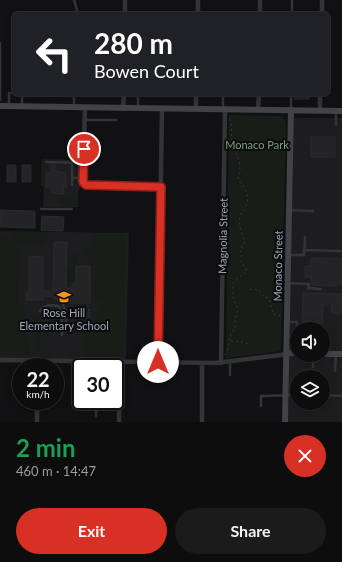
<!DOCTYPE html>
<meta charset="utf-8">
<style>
:root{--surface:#0d0d0e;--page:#1b1b1c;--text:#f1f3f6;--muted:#9a9c9e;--line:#2d2d2e;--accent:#d93025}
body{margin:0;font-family:Lato,sans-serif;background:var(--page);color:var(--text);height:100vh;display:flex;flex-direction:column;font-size:15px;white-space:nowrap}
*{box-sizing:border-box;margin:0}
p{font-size:13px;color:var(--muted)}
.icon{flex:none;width:22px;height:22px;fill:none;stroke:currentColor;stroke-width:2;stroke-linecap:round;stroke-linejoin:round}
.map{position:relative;height:422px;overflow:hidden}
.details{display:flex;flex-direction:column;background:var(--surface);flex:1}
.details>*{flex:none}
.banner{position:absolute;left:12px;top:12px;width:318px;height:84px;border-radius:6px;box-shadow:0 2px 10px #0003,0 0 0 1px var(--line);background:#202124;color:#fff;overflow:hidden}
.controls{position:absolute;left:290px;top:322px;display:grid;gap:8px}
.controls a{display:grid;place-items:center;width:40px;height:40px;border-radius:50%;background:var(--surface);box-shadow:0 2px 10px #0003,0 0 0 1px var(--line);font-size:20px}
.speed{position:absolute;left:12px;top:358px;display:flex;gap:8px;font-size:20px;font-weight:700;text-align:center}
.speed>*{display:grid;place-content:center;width:52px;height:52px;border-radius:50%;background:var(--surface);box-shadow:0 2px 10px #0003,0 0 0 1px var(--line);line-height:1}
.speed small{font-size:10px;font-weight:400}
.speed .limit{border:2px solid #111;border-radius:6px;background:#fff;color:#111}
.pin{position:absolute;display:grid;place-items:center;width:34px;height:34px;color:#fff;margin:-17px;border:2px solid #fff;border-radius:50%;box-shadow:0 1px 4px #0007}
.me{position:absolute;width:44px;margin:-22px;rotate:0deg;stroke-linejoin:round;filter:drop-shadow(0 0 3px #0008)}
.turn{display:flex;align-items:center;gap:14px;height:84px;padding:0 16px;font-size:18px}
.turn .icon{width:52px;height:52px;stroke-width:2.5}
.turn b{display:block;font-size:28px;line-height:34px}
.round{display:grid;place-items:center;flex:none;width:42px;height:42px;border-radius:21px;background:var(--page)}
.headline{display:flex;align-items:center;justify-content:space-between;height:68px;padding:0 16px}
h1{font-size:24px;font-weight:700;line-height:30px;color:#1e9e55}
.primary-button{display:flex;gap:8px;margin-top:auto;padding:8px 16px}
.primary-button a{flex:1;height:46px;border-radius:24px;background:var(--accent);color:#fff;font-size:16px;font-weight:700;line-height:46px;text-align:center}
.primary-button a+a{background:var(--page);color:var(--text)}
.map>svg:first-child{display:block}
.built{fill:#1d1d20;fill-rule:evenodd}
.green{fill:#171e17}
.building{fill:#242427;stroke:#2b2b2f}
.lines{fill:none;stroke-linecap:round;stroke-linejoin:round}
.path{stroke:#383b3f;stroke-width:1;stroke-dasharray:2 3;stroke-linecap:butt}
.lane{stroke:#323438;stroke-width:2.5}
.street{stroke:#323438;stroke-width:4.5}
.secondary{stroke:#404348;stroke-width:6}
.route-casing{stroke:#8d1f18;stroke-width:10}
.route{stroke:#d93025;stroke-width:7}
.labels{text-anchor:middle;stroke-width:4;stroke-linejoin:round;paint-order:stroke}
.park-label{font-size:11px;fill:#7ba177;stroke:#0c0c0e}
.street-label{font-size:11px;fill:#a1aab4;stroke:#0c0c0e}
.poi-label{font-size:11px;fill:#a1aab4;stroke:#0c0c0e}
</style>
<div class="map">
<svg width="342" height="422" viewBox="0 0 342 422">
<rect width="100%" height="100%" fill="#111113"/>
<!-- built -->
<path class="built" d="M294,118H342V422H288ZM297,329H323V355H297ZM297,377H323V403H297Z
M42,159L81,160L80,187L78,191V207H43L44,186H41Z
M0,231L129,233L126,361L0,360Z"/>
<!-- green -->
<path class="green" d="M229,115L281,116L286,121L281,351L226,358Z
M43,163H45L47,166L46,186L45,185H42Z
M63,198L78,199V206L61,205V199Z
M12,232L48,233L49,238L42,244L13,243Z
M95,234H126L123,356H83V333H71L72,312H77L78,325L90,326L91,319H99L94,318V311H99V317L100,306H114V292H102V302H91L92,265L83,253L94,245Z
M0,236H10L11,244L19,245L18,303L24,309L26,336L30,347V355H0Z
M74,253H79L78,263L69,264V257H74Z
M67,266H75V279L73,283L67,281Z
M103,293H114V306H103Z
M35,316H39L41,318L40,352H37V345L32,336V318Z"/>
<!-- building -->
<path class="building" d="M294,94H309V99H294Z
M311,137H335V157H311Z
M7,165H16V182H7Z
M22,165H31V182H22Z
M52,165H56L55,171L66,173V188L63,187L64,194L53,193L51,187H46V173H51Z
M0,210L35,211V228L0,227Z
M42,216L64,217L63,231L41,230Z
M54,242H67L66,288H73V283H76V266H90V303H66V300L54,299V297L43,296V300H26V292H29V256L43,257V291H53Z
M311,258L342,259V284H337V286L312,285L311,277H305V266H311Z
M303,293L342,294L341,314L331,313L332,304H323L322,329H302Z
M78,312H90V317H78Z"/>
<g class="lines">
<!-- path -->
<path class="path" d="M250,289L259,290L264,297L269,298L273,314L282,316
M69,310H83L88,305L89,312
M231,341L243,342L248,344
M225,355C231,345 227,335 235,329V319L238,310L233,297V283L247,271L241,261L242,254L240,250L245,241C242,234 238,225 240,217C241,212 246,208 247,203C249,194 244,186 238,180L240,168L239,160L232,144L231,122L229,118"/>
<!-- lane -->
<path class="lane" d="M74,0L77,10V14
M292,14V0
M0,43V100
M9,106V93H14
M22,106V94
M74,107V94
M138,107V94
M223,108V96
M291,109V94
M85,120H116
M336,125V111
M46,162L83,163
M72,178H83
M72,185V163
M41,209H72
M289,210L313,211
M304,250L340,251
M288,255H304L305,237
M288,283L309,284L308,288L321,289
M40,311C45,304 51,305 59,306L62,313V335
M287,322H297V329
M62,331H66V313L63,305
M323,337H325V353
M313,367L314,355
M335,371L336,354
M230,375V362
M323,395L342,396
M261,406V396L297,395
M96,416V412L98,409H119"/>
<!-- street -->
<path class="street" d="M125,14V0
M198,14V0
M260,14V0
M322,14V0
M320,94V110
M85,107L83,182L87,186L161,187
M123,108L124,94
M196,108V94
M258,109L259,94
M0,360L216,363L281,355L286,353
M158,362L162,108
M202,363V422
M221,363L225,109
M38,367V361
M37,422V401
M119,422L120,362"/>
<!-- secondary -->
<path class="secondary" d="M0,106L342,111
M286,353H297
M323,354H342
M285,422L291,110"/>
</g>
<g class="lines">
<defs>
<path id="route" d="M84,149L83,182L86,185L161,187L158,362"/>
</defs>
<!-- route casing -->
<use href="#route" class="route-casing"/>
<!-- route -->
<use href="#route" class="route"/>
</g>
<!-- icons -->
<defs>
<symbol id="school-bare" viewBox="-9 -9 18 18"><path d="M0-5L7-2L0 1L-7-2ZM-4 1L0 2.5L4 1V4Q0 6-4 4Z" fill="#fd911f" stroke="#0c0c0e" stroke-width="2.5" paint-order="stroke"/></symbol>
</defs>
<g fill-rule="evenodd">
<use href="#school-bare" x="54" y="287" width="20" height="20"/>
</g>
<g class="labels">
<!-- park labels -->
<g class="park-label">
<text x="257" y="149">Monaco Park</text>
</g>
<!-- street labels -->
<g class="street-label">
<text transform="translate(223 236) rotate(-89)" y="4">Magnolia Street</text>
<text transform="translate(278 266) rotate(-89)" y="4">Monaco Street</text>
</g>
<!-- poi labels -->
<g class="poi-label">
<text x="64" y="317">Rose Hill<tspan x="64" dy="13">Elementary School</tspan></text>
</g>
</g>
</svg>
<div class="controls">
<a><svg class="icon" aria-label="sound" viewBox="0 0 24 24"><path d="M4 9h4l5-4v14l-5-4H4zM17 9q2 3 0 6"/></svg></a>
<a><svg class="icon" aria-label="layers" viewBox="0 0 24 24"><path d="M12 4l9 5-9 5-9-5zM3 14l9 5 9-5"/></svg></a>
</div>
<div class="speed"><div>22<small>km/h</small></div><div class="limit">30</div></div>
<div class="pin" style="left:84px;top:149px;background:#d93025"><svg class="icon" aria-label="arrive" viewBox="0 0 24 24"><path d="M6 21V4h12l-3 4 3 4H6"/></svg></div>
<svg class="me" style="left:158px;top:362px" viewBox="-20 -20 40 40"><circle r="19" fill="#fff"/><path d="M0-13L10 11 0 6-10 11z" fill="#d93025"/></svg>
<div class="banner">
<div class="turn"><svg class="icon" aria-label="left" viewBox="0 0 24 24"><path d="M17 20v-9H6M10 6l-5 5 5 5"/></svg><div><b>280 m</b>Bowen Court</div></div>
</div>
</div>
<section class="details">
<div class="headline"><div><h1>2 min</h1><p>460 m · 14:47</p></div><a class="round" style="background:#d93025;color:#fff"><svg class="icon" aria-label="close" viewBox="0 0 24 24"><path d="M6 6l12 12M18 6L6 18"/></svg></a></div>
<div class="primary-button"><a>Exit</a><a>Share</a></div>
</section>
